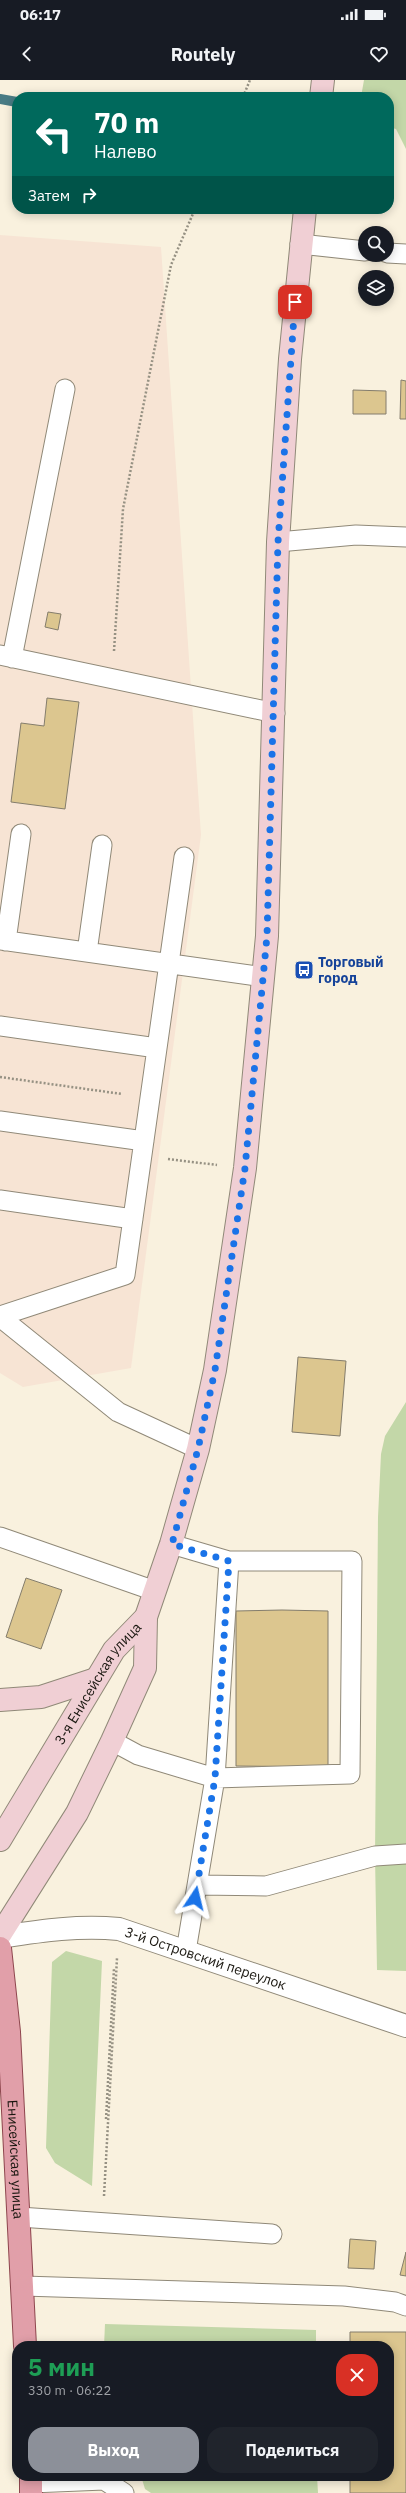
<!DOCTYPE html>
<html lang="ru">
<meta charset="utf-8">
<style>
:root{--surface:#171b24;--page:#20242c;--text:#f1f3f6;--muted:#9ea1a6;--accent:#8c9099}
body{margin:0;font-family:"IBM Plex Sans",sans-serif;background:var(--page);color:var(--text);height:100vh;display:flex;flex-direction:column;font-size:15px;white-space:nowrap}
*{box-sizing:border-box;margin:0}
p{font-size:13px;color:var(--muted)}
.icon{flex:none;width:22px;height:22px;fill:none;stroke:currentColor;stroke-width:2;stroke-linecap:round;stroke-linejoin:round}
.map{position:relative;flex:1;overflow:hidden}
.side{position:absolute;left:12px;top:2261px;width:382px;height:140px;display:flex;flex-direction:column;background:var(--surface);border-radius:16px;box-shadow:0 2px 10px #0003}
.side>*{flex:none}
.top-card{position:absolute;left:12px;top:12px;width:382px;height:122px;border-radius:16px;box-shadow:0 2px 10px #0003;background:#00695c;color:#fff;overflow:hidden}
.controls{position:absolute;left:358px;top:146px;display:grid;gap:8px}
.controls a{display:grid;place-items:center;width:36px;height:36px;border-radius:50%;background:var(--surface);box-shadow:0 2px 10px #0003;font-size:20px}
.pin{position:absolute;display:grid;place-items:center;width:34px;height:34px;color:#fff;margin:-17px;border-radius:8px;box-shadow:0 2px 6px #0006}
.me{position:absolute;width:44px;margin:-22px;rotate:10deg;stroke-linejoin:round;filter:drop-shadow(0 0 3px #0008)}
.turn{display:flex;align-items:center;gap:14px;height:84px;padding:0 16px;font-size:18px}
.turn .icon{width:52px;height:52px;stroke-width:2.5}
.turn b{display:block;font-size:28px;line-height:34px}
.then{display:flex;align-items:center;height:38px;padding:0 16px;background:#0003;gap:8px;font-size:15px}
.round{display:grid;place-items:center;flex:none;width:42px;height:42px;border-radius:16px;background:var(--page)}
.headline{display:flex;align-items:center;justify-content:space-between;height:68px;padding:0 16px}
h1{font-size:24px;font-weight:700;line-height:30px;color:#1e9e55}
.primary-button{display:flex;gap:8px;margin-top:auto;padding:8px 16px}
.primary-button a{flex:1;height:46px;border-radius:16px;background:var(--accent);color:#fff;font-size:16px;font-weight:700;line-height:46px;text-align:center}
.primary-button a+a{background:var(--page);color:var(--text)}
.status{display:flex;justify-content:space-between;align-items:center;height:28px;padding:0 20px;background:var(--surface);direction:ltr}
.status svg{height:11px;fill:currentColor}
header{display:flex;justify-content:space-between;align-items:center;height:52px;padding:0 16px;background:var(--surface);font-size:18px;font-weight:700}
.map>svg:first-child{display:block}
.commercial{fill:#f7e4d4}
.green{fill:#c3d7a8}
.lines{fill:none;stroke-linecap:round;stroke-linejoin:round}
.stream{stroke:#497b84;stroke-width:10}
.building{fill:#dcc68f;stroke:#847d6c}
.lane-casing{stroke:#908978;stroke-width:21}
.street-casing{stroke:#908978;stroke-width:24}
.secondary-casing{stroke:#908978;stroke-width:24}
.primary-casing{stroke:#8e464e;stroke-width:24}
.path{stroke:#969183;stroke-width:2.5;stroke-dasharray:2 2;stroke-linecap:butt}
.lane{stroke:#fff;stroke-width:19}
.street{stroke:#fff;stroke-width:22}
.secondary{stroke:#f0cfd4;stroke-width:22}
.primary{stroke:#e19fa9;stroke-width:22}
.route{stroke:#1a73e8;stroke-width:7;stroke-dasharray:0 12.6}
.labels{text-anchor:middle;stroke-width:3;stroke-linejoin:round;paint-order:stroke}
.transit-label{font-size:14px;font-weight:bold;fill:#164399;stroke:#f9f1de;text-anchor:start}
.street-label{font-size:14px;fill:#1a1710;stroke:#f9f1de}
</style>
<div class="status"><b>06:17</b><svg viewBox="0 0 49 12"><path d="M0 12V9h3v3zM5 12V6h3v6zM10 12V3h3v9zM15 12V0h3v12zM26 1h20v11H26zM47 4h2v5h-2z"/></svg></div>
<header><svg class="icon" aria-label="back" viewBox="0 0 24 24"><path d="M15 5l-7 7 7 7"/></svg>Routely<svg class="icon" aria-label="heart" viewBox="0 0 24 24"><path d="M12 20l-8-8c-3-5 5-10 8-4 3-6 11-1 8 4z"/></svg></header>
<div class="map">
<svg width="406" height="2413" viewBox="0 0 406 2413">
<rect width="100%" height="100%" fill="#f9f1de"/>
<!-- commercial -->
<path class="commercial" d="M0,155L161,167L201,755L131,1288L23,1307L0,1293Z"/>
<!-- green -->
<path class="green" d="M364,0H406V69L396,49L389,47V17H361Z
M406,1322V1891L377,1890L375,1776L378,1437L381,1374L385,1356Z
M66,1871L102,1881L92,2106L55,2083L46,2068L52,1882Z
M105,2244L316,2250V2266H104Z
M141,2396H317L318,2413H151L145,2409Z"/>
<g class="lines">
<!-- stream -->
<path class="stream" d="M0,19L17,22"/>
</g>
<!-- building -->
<path class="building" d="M401,300L406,301V339H400Z
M353,310L386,311V334H353Z
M48,532L61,534L58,550L45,547Z
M47,618L79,622L65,729L11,722L21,643L44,646Z
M298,1277L346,1281L340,1356L292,1352Z
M26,1498L62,1510L41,1569L6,1557Z
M282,1530L328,1531V1687L236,1686V1531Z
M350,2159L376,2161L374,2189L348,2188Z
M406,2172V2196L400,2195Z
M350,2252H406V2413H350V2396H389V2266H350Z"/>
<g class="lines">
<defs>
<path id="lane" d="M300,164L365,171
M387,173L406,174
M278,462L356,455L406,457
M0,575L275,633
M12,578L65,309
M0,860L264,897
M6,861L21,754
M87,872L102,765
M0,946L157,968
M0,1041L144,1061
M0,1120L133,1139
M0,1236L125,1195L184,777
M0,1237L118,1332L198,1369
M0,1457L155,1511
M112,1661L138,1675L215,1698L350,1694L352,1481H229L171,1464
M198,1805L266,1806L375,1776L406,1774
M186,1871L215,1698L229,1481
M19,2137L272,2154
M23,2206L344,2216L395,2222L406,2226
M31,2403L104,2400L124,2413"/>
<g id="street">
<path id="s1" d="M0,1857C40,1851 78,1845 119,1849L406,1946"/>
</g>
<g id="secondary">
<path d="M321,17L323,0"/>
<path d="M0,1620L41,1617L96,1599"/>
<path id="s2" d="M0,1760L114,1570L146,1537L171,1464L198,1369L215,1290L245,1088L267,856L278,462L290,279L305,129"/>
<path d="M0,1855L77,1733L112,1661L145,1588L146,1537"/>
</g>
<g id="primary">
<path id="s3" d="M0,1868L9,1952L25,2266"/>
<path d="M31,2396V2413"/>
</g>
</defs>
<!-- lane casing -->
<use href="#lane" class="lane-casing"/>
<!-- street casing -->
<use href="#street" class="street-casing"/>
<!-- secondary casing -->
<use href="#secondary" class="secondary-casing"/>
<!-- primary casing -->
<use href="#primary" class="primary-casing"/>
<!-- path -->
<path class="path" d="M243,17L250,0
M114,571L123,429L171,185L195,129
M0,997L122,1014
M168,1079L217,1085
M106,2039L114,1888
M104,2116L117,1878"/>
<!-- lane -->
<use href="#lane" class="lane"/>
<!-- street -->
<use href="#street" class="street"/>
<!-- secondary -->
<use href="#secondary" class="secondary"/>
<!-- primary -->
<use href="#primary" class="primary"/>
</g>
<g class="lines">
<!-- route -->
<path class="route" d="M195,1818L215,1698L229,1481L172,1464L198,1369L215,1290L245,1088L267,856L278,462L295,222"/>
</g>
<!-- icons -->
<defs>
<symbol id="bus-square" viewBox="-11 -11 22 22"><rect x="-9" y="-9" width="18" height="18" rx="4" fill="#1a4fb4" stroke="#f9f1de"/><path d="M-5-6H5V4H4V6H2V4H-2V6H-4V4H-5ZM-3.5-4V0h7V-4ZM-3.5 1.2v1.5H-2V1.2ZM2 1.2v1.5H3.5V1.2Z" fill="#fff"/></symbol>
</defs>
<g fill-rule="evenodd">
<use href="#bus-square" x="293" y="879" width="22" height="22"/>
</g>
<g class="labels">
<!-- transit labels -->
<g class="transit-label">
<text x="318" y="887">Торговый<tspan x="318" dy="16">город</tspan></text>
</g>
<!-- street labels -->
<g class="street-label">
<text dy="5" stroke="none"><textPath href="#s2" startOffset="185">3-я Енисейская улица</textPath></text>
<text dy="5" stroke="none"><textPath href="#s1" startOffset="211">3-й Островский переулок</textPath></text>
<text dy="5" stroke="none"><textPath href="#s3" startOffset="212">Енисейская улица</textPath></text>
</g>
</g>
</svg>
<div class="controls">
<a><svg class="icon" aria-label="search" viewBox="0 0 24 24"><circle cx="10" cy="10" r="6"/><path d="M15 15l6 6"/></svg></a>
<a><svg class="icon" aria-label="layers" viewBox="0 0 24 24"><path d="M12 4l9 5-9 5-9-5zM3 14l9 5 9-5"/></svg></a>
</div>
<div class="pin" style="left:295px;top:222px;background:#d93025"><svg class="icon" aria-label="arrive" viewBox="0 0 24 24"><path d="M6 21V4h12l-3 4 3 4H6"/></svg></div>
<svg class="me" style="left:195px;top:1818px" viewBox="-20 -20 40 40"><path d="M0-17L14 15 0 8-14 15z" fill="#1a73e8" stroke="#fff" stroke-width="4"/></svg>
<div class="top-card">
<div class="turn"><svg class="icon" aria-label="left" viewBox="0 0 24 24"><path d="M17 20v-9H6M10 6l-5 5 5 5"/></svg><div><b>70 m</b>Налево</div></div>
<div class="then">Затем<svg class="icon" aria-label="right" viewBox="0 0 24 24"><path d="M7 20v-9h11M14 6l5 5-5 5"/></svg></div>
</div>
<section class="side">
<div class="headline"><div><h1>5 мин</h1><p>330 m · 06:22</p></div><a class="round" style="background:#d93025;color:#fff"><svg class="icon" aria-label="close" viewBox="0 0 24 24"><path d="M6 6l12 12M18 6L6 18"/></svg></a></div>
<div class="primary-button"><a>Выход</a><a>Поделиться</a></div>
</section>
</div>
